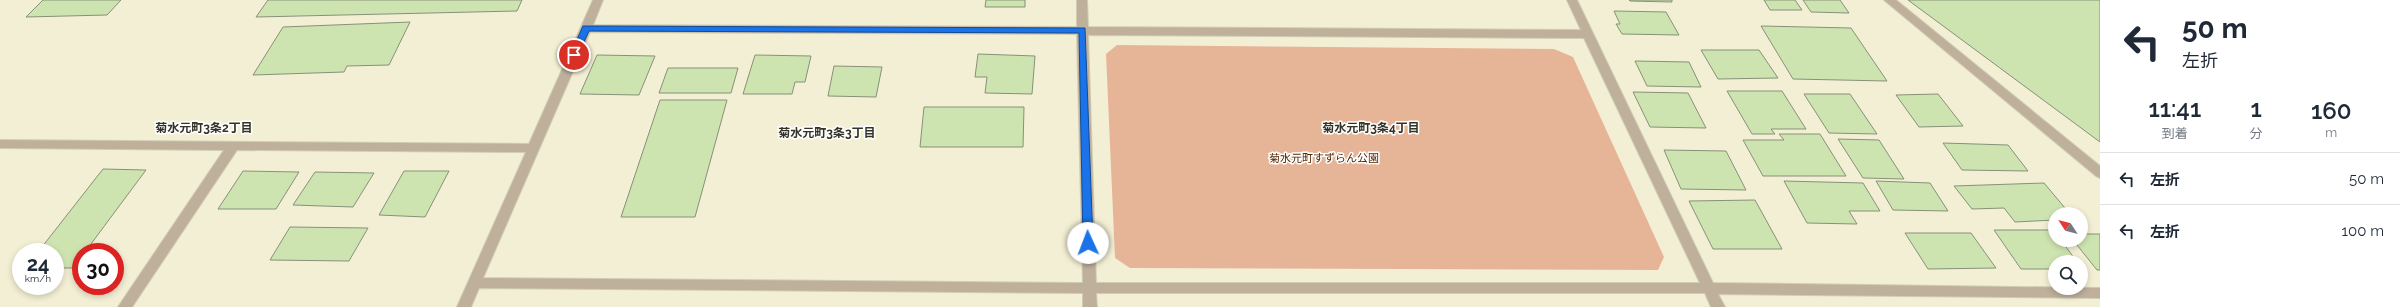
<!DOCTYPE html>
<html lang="ja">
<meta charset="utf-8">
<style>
:root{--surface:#fff;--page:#f2f2f3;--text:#1f2937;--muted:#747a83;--line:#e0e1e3}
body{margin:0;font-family:Raleway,"Noto Sans JP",sans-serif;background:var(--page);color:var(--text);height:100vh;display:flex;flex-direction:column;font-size:15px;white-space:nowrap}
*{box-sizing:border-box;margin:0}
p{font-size:13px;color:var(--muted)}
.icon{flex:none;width:22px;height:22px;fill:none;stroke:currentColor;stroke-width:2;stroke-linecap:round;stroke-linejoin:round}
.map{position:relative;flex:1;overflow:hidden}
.drawer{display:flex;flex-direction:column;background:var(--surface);width:300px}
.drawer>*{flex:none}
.guide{background:#fff;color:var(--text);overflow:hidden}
.needle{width:26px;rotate:306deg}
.buttons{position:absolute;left:2048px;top:207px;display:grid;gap:8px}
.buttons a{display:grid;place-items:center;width:40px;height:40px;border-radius:50%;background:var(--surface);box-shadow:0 2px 6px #0003;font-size:20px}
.speed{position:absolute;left:12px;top:243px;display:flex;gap:8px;font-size:20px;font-weight:700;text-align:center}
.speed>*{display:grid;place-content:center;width:52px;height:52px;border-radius:50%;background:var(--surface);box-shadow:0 2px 6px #0003;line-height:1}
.speed small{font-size:10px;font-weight:400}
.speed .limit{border:6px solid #d22;background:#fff;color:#111}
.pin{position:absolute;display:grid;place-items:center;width:34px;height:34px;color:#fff;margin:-17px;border:2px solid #fff;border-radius:50%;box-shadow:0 1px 4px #0007}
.me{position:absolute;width:44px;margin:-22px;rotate:358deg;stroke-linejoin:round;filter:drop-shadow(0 0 3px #0008)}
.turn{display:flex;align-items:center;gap:14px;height:84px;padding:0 16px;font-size:18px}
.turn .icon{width:52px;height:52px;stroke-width:2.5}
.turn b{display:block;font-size:28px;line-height:34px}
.eta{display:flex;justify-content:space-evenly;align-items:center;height:68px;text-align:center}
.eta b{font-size:24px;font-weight:600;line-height:28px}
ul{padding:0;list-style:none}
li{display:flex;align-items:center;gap:12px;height:52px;padding:0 16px;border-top:1px solid var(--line)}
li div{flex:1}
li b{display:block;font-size:15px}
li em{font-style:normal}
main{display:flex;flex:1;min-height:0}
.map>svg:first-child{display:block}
.green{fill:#e6b598}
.building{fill:#cee4b0;stroke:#879179}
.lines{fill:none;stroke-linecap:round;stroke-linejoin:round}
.minor-casing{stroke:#d1cdb5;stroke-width:2}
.minor{fill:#bfb09c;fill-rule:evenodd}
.route{fill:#1a73e8;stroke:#114b97}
.labels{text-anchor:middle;stroke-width:3;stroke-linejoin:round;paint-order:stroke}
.park-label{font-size:11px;fill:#542601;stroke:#fff}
.neighbourhood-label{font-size:12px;font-weight:bold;fill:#343328;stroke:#fff}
</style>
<main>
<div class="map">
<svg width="2100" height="307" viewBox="0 0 2100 307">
<rect width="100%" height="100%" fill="#f3efd4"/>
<!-- green -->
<path class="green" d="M1117,45L1554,49L1573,57L1664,257L1658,270L1130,268L1115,258L1106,54Z"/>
<!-- building -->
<path class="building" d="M43,0H121L107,15L26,17Z
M268,0H522L517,11L256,17Z
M986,0H1025V7H985Z
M1629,0H1672V2L1630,1Z
M1764,0H1795L1802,10H1770Z
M1803,0H1840L1849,13L1811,12Z
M1908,0H2100V142Z
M1614,11L1666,12L1679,35L1622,34L1616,24H1620Z
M410,22L389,65L347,66L344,72L253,75L283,27Z
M1761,26L1851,28L1887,81L1793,79Z
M1701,50H1759L1778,78L1718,79Z
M978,54L1035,56L1032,94L985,93L987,77H975Z
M597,55L655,56L639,95L580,94Z
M755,55L811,56L805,82H795L792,94H743Z
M1635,61L1689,62L1701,87L1647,86Z
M834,66L882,67L876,97L828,96Z
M668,68H738L731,93H659Z
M1727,91H1782L1806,129H1771L1775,134H1752Z
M1633,92L1688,93L1706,128L1650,127Z
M1804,94H1850L1877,134L1829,133Z
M1938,94L1963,126L1919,127L1896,95Z
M660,100H727L695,217H621Z
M924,107H1024L1023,147H920Z
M1779,134H1820L1846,176H1763L1743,140H1784Z
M1838,139L1879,140L1904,179L1863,178Z
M1943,143L2008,145L2028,171L1962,170Z
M1664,150L1726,151L1746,190L1681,189Z
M103,169L146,170L85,252H81V257L73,268H55V252H38Z
M243,171L299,172L276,209H218Z
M404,171H449L425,217L379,215Z
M315,172L374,173L353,207L293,205Z
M1784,181L1863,183L1880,211H1849L1857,224L1807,223Z
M1876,181L1930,183L1948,211L1893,210Z
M2044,183L2070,214H2055V220L2015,222L2004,208L1972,209L1954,186Z
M1755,200L1782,249H1713L1689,201Z
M290,227L368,228L349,261L270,260Z
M1994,230H2054L2055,240H2061L2077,262H2055V269H2021Z
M1905,233H1971L1996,268L1928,269Z
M2081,234H2100V270H2097L2073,240H2081Z"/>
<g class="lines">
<defs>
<path id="minor" d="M593,0H603L593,25L1077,27V0H1087L1088,27L1581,30L1567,0H1577L1713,283L2100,288V298L1718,294L1725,307H1711L1705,293H1096L1097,307H1083V293L479,288L471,307H457L526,152L237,150L132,307H118L224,150L0,148V140L529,144ZM590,32L1077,34L1083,283L483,278ZM1088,35L1584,38L1700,283H1096Z
M1884,0H1896L2100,166V178L2096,176Z"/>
</defs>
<!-- minor casing -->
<use href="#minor" class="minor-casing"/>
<!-- minor -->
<use href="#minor" class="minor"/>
</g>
<!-- route -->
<path class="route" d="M583,26L1085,28L1093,243L1088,246L1083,243L1079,33L589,31L577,57H572L570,55Z"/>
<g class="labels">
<!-- park labels -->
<g class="park-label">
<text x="1324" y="162">菊水元町すずらん公園</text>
</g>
<!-- neighbourhood labels -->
<g class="neighbourhood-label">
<text x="204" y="132">菊水元町3条2丁目</text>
<text x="1371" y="132">菊水元町3条4丁目</text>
<text x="827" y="137">菊水元町3条3丁目</text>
</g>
</g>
</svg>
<div class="buttons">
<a><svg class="needle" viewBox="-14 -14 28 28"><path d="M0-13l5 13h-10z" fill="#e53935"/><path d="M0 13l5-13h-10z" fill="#747a83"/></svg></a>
<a><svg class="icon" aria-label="search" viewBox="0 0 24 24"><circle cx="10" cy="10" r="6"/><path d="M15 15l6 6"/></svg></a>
</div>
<div class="speed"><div>24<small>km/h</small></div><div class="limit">30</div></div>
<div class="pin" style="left:574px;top:55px;background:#d93025"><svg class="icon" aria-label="arrive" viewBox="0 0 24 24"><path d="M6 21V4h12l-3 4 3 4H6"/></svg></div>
<svg class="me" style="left:1088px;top:243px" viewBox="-20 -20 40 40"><circle r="19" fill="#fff"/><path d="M0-13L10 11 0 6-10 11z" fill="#1a73e8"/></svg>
</div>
<section class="drawer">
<div class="guide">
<div class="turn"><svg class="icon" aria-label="left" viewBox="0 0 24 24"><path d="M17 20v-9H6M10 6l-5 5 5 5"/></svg><div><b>50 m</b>左折</div></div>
</div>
<div class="eta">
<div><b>11:41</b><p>到着</p></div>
<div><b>1</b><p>分</p></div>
<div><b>160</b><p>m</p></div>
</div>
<ul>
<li><svg class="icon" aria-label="left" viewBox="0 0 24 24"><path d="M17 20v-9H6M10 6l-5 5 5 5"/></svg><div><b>左折</b></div><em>50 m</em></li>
<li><svg class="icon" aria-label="left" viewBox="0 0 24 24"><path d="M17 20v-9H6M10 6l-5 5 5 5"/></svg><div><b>左折</b></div><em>100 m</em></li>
</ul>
</section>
</main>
